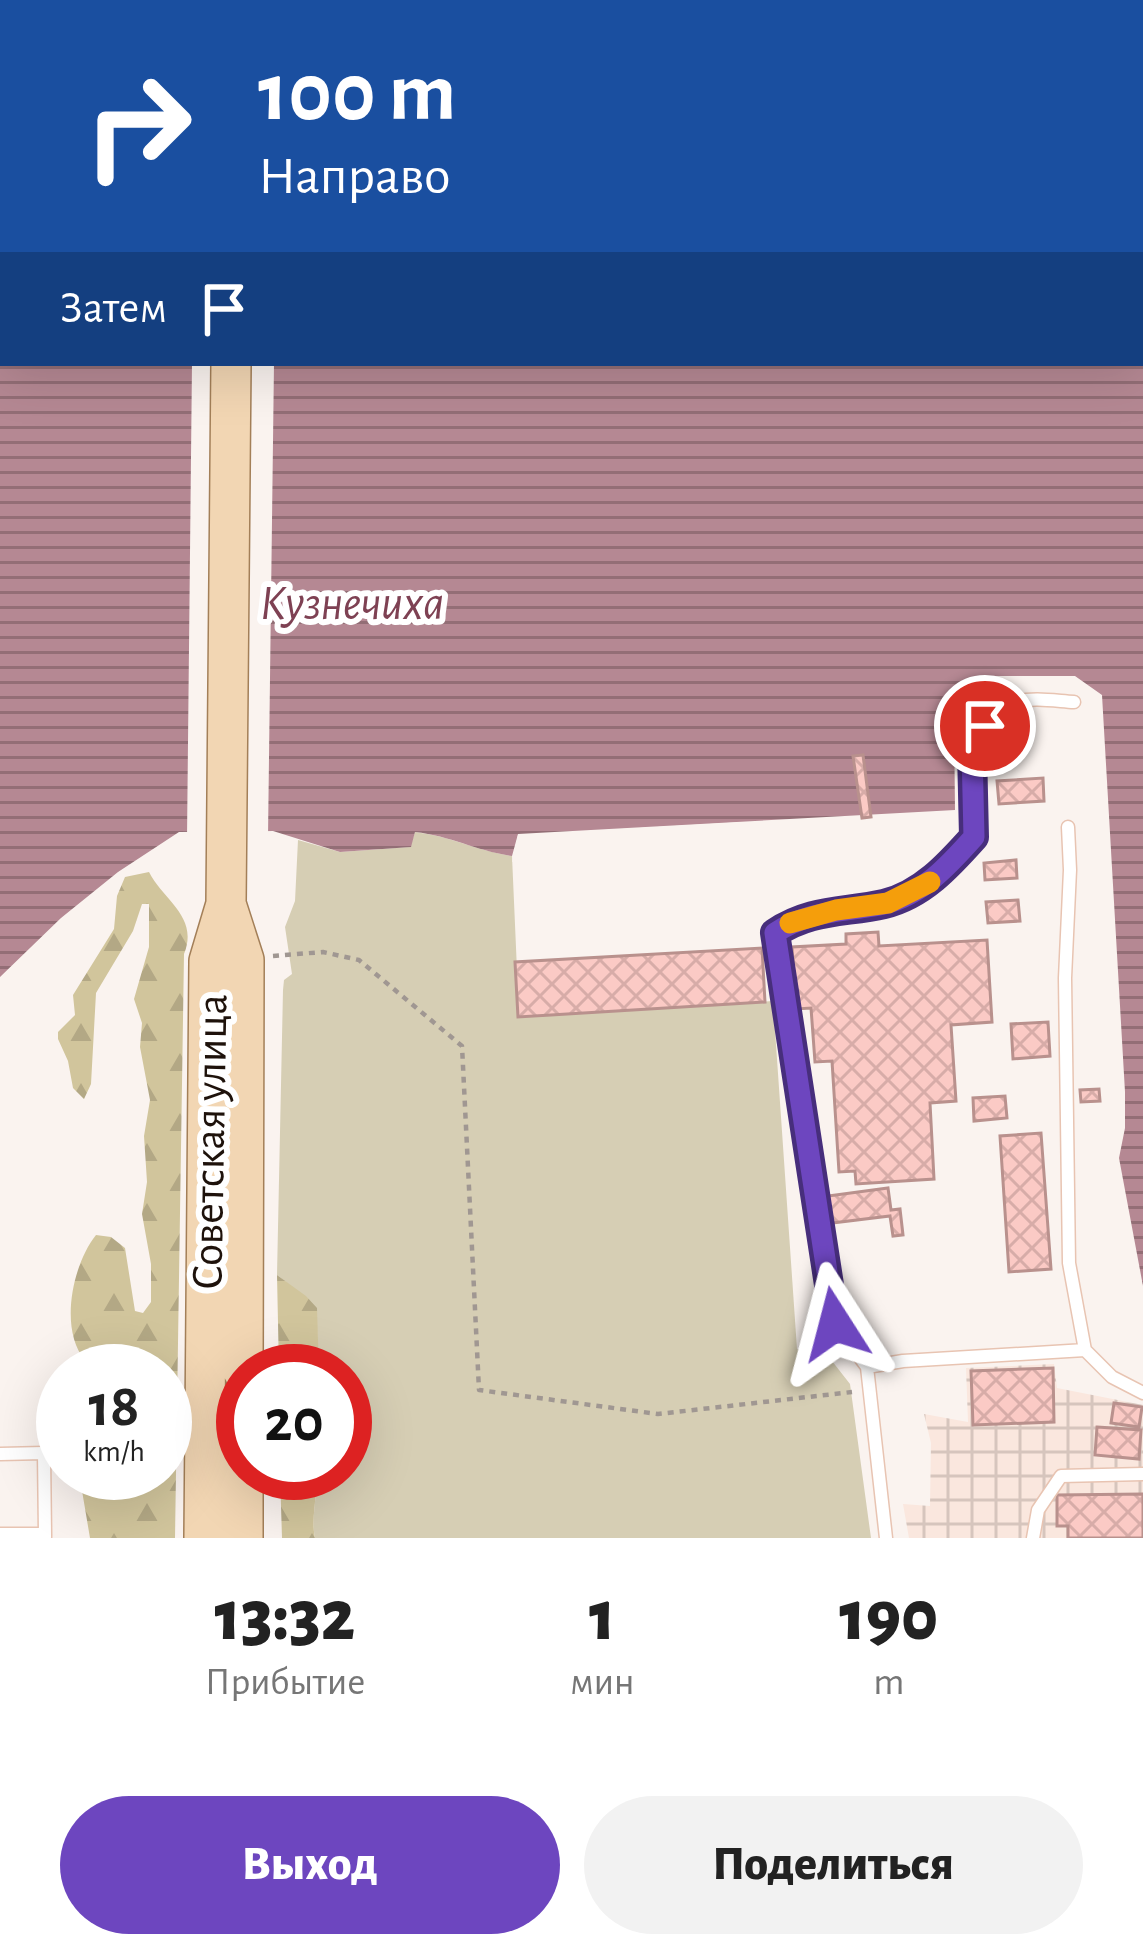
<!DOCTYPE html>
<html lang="ru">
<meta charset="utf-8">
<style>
:root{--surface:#fff;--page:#f2f2f2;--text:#222;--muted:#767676;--accent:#6d46bf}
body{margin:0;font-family:"Alegreya Sans",sans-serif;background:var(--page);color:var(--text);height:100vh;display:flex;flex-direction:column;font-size:45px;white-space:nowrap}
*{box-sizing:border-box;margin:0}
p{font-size:39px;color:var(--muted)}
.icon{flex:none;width:66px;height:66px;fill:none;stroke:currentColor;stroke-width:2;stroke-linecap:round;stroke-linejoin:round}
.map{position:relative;height:1538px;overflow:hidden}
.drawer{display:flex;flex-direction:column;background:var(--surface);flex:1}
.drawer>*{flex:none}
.guide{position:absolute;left:0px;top:0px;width:1143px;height:366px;box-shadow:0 12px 48px #0002;background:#1a4fa0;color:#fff;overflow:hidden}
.speed{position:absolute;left:36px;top:1344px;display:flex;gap:24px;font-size:60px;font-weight:700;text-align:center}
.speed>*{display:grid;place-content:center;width:156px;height:156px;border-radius:50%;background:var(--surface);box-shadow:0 12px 48px #0002;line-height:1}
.speed small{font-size:30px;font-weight:400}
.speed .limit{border:18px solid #d22;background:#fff;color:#111}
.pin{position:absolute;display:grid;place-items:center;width:102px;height:102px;color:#fff;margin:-51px;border:6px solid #fff;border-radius:50%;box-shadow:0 3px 12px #0007}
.me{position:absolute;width:132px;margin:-66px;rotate:351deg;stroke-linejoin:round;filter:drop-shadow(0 0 9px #0008)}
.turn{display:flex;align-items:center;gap:42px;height:252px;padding:0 60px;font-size:54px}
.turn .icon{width:156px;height:156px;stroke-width:2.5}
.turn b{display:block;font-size:84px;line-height:102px}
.then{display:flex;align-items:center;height:114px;padding:0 60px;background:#0003;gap:24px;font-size:45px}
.eta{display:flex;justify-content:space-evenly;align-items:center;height:204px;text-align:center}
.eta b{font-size:72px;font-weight:800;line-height:84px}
.action{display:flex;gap:24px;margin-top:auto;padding:24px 60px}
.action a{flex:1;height:138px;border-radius:72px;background:var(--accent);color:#fff;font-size:48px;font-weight:800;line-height:138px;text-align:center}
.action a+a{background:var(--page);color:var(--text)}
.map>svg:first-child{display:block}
.industrial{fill:url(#industrial-grid)}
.green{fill:#d6ceb4}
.forest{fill:url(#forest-firs)}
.water{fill:url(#water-rules);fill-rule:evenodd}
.pier{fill:#faf3ef}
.building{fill:url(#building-cross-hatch);stroke:#b9918d;stroke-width:3}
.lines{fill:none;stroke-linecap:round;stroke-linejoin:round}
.lane-casing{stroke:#e8c4b2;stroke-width:15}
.primary-casing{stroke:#a37f58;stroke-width:42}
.path{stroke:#a09792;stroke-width:4.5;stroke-dasharray:6 6;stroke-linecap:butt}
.lane{stroke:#fff;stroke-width:12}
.primary{stroke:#f2d6b3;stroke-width:39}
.route-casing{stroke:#472e7c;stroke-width:30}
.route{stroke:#6d46bf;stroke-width:21}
.slow{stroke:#f59e0b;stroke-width:21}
.labels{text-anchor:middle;stroke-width:12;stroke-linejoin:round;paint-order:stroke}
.street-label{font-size:45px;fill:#1e120b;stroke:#fff}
.water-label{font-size:48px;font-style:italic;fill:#7e4153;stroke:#fff}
</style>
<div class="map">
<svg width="1143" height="1538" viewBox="0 0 1143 1538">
<defs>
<pattern id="industrial-grid" width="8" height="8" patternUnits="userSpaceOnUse" patternTransform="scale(3)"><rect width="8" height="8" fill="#fae7de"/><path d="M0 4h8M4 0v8" fill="none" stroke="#d6c5bd"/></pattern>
<pattern id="forest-firs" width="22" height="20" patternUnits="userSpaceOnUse" patternTransform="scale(3)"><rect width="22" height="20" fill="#d1c59c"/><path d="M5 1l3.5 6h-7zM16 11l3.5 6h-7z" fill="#b3a885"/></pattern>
<pattern id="water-rules" width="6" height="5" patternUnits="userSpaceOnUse" patternTransform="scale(3)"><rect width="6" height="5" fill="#b58893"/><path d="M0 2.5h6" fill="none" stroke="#936e76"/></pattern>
<pattern id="building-cross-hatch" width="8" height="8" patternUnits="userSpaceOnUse" patternTransform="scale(3)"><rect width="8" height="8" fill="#fbcac5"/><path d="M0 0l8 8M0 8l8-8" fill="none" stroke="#d7aca8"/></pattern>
</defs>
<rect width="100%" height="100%" fill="#faf3ef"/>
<!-- industrial -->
<path class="industrial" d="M1054,1364L1057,1388L1143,1405V1538H909L903,1504L930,1506L931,1443L924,1414L968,1422L966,1368Z"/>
<!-- green -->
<path class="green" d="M415,832C450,836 477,851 512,856L519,1016L773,1001L797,1349L832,1361L850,1384L871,1538H315C310,1514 320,1496 313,1473H345V1371H319C315,1314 325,1312 277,1275L283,990L284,980L292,974L285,927L295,901L298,840L340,852L410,847Z"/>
<!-- forest -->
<path class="forest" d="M149,872C164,901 199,917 184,954L175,1538H90L79,1473H165V1371H63V1406L45,1391L63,1366L85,1360C59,1330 72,1265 96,1235L111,1237L125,1248L135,1311L143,1313L151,1302V1264L142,1214L147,1182L144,1136L150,1100L140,1047L142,1023L134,999L149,947V904H142L133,931L96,993L91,1084L84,1099L73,1088L68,1061L58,1039V1032L75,1015L73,995L114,929L117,896L125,877Z
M277,1275L306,1296L317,1308L319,1371H279Z
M280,1473H313C320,1496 310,1514 315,1538H282Z"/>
<!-- water -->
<path class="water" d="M0,0H1143V1286L1119,1158L1125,1128V1092L1102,695L1075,676H982L954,716L955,810L518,834L512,856C477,851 451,836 415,832L411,847L340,852L273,831L179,832L118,872L61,918L0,977ZM3,3H1140V363H3Z"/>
<!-- pier -->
<path class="pier" d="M192,363H274L268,837L187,838Z
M744,822V828L522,840L518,859L512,862L518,835Z"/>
<!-- building -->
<path class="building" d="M863,755L871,817L862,818L853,756Z
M1043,778L1044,801L999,804L997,781Z
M1016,860L1017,878L985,880L984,863Z
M1018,900L1020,921L988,923L986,902Z
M878,932L879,946L987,940L992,1022L951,1025L956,1101L930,1103L934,1179L856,1184L855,1171L839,1172L832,1061L815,1062L811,1008L796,1009L792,947L846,944V934Z
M762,948L765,1002L518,1017L515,962Z
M1048,1022L1050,1056L1013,1059L1011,1024Z
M1099,1089L1100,1101L1081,1102L1080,1090Z
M1005,1096L1007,1118L974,1121L973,1098Z
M1041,1133L1051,1269L1009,1272L1000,1136Z
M888,1188L891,1210L900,1209L903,1235L893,1236L890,1216L832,1223L828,1196Z
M1053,1368L1054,1422L973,1425L971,1371Z
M1114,1403L1142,1407L1139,1427L1111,1423Z
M1097,1427L1141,1430L1139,1459L1095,1455Z
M1143,1494V1538H1068V1526H1057V1495Z"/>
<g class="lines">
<defs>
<path id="lane" d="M1068,827L1070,870L1065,978L1069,1263L1085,1350L1112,1377L1143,1393
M867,1367L835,1324L774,933C811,909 843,913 884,904C922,895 949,865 974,837C973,792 959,719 1016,702C1033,697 1056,701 1074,702
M0,1454L44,1453L45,1534
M0,1534H45V1537
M886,1538L867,1367L903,1361L1085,1350
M1033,1538L1038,1510L1061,1476L1143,1474"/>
<path id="primary" d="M234,3V0
M226,904L244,960L243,1371
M204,1538L209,961L226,904L231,363
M243,1538V1446"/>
</defs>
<!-- lane casing -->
<use href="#lane" class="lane-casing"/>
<!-- primary casing -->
<use href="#primary" class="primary-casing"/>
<!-- path -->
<path class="path" d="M269,3V0
M273,956L323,952L359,960L462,1046L479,1390L658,1414L852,1392"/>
<!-- lane -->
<use href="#lane" class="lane"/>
<!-- primary -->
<use href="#primary" class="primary"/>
</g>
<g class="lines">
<defs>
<path id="route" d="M835,1324L775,933C811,909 843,913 884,904C922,895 949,865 974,837L972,750L985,726"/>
</defs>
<!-- route casing -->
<use href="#route" class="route-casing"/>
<!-- route -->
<use href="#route" class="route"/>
<!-- slow -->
<path class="slow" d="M790,923L836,910L888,903L930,882"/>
</g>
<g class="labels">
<!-- street labels -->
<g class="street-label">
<text transform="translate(208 1142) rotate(-89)" y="16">Советская улица</text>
</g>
<!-- water labels -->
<g class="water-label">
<text x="352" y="619">Кузнечиха</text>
</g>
</g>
</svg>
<div class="speed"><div>18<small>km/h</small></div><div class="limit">20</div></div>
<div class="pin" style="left:985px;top:726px;background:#d93025"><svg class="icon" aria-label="arrive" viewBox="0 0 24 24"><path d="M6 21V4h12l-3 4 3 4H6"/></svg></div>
<svg class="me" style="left:835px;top:1324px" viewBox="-20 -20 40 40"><path d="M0-17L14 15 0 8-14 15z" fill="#6d46bf" stroke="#fff" stroke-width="4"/></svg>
<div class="guide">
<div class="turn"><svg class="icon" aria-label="right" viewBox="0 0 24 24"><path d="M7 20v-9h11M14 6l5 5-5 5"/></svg><div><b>100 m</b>Направо</div></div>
<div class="then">Затем<svg class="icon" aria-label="arrive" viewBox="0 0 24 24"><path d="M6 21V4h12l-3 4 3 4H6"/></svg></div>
</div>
</div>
<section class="drawer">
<div class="eta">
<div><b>13:32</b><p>Прибытие</p></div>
<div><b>1</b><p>мин</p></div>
<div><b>190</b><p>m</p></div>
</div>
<div class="action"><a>Выход</a><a>Поделиться</a></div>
</section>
